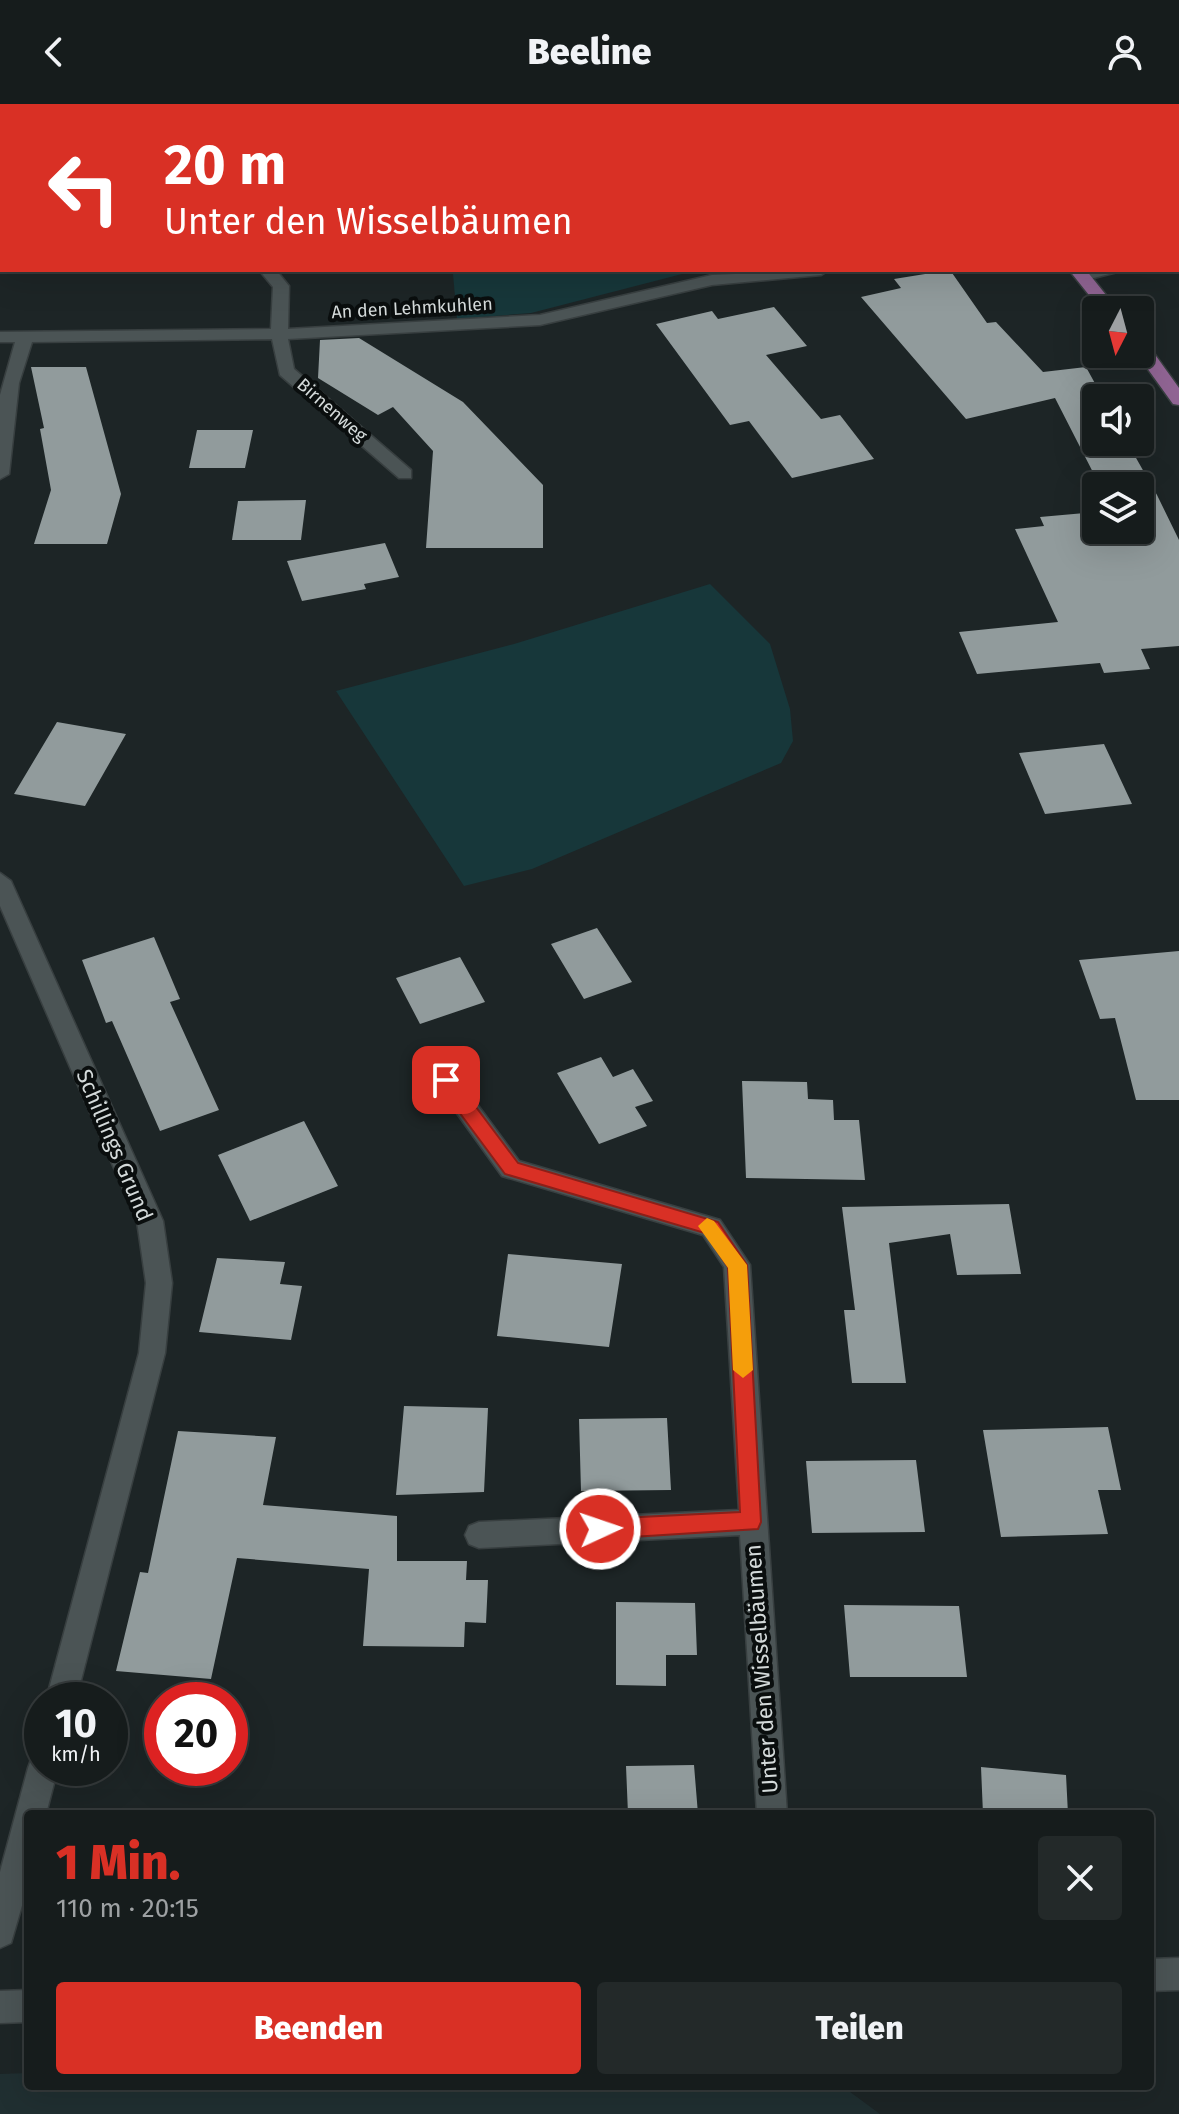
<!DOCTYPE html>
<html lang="de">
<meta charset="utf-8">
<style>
:root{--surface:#161c1c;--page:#232929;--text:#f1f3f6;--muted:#9ea1a3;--line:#353a3b;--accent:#d93025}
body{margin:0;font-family:"Fira Sans",sans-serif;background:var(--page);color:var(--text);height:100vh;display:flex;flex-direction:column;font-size:30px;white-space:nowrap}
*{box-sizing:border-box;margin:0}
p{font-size:26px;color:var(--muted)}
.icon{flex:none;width:44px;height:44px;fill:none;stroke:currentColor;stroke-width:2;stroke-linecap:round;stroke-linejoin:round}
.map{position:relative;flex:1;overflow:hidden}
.details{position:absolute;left:24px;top:1706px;width:1130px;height:280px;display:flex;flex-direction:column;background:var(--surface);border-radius:8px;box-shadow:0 8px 32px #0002,0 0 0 2px var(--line)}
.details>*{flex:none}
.top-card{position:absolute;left:0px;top:0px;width:1180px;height:168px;box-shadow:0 8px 32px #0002,0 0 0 2px var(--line);background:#d93025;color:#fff;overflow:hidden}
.needle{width:52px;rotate:186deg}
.buttons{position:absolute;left:1082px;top:192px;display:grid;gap:16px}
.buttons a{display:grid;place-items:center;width:72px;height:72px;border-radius:8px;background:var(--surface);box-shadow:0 8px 32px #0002,0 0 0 2px var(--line);font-size:40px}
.speed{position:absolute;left:24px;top:1578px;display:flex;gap:16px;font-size:40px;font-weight:700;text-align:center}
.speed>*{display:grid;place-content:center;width:104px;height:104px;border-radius:50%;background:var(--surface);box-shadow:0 8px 32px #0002,0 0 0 2px var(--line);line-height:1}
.speed small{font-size:20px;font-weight:400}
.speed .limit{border:12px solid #d22;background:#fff;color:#111}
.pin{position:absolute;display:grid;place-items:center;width:68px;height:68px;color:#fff;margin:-34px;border-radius:16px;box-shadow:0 4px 12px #0006}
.me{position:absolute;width:88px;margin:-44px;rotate:87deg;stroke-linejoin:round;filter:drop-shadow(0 0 6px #0008)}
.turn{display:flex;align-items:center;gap:28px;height:168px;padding:0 32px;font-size:36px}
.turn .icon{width:104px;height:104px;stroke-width:2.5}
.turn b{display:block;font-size:56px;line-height:68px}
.round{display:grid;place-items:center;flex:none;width:84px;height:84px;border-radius:8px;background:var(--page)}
.headline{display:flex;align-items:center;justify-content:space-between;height:136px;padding:0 32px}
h1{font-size:48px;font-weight:800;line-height:60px;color:var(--accent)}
.cta{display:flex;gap:16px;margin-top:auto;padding:16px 32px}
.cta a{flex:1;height:92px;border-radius:8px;background:var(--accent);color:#fff;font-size:32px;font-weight:800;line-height:92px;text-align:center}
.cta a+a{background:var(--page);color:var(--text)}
header{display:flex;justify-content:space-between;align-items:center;height:104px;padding:0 32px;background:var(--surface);font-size:36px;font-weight:800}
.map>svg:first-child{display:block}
.built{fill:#202f31}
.green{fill:#17373a}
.building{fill:#919b9c}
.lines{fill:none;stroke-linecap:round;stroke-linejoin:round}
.minor-casing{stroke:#383f40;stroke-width:3}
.major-casing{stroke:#383f40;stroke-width:3}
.minor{fill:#4b5455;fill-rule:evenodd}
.major{fill:#916594;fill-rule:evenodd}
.route{fill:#d93025;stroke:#8d1f18;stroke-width:2}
.slow{fill:#f59e0b}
.labels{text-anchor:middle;stroke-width:8;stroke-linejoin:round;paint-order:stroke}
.far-street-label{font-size:18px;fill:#d4dada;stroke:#0a0e0e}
.street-label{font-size:22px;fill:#d4dada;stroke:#0a0e0e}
</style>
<header><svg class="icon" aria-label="back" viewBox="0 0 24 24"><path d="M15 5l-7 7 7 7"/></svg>Beeline<svg class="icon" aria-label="person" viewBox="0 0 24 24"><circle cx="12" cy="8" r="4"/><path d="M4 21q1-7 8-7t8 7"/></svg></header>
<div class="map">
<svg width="1179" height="2010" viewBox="0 0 1179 2010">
<rect width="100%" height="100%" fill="#1d2526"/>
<!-- built -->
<path class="built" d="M28,1969V1982H842L880,2010H0V1970Z"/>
<!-- green -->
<path class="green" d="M450,166H666L682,170L531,209L457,215L453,170Z
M710,480L770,540L790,605L793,637L781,659L532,765L464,782L336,587L514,540Z"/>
<!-- building -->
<path class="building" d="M950,166L987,219L996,218L1043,268L1086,263L1103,294H1096V338H1127L1157,391L1179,436V542L1141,545L1150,565L1104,569L1100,559L977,570L959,528L1058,518L1015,425L1044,422L1040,413L1096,408V426H1140V382H1100L1055,294L966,315L861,193L901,184L894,175Z
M774,203L807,242L766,251L821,315L840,311L874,355L792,374L749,317L730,321L656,220L712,207L718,215Z
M359,234L463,298L543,381V444H426L433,347L393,303L378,311L318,274L320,236Z
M31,263H86L121,390L107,440H34L51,386L40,325L44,324Z
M197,326H253L245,364H189Z
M306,396L301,436H232L238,397Z
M385,439L399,473L364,480L366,485L302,497L287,457Z
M57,618L126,630L85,702L14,690Z
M1104,640L1132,700L1045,710L1019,649Z
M597,824L632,878L584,895L551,840Z
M154,833L180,895L170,898L219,1006L160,1027L112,917L106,919L82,856Z
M1179,847V996H1136L1115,914L1100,915L1079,856Z
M460,853L485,898L420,920L396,874Z
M601,953L613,973L633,965L653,997L635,1003L647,1022L599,1040L557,969Z
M742,977L807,978L808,995L833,996L834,1016H859L865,1076L746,1074Z
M304,1017L338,1082L250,1117L218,1051Z
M1009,1100L1021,1170L957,1171L950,1130L889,1139L906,1279H852L844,1206H855L842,1103Z
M508,1150L622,1160L609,1243L497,1232Z
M217,1154L285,1158L280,1180L302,1182L291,1236L199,1228Z
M404,1302L488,1304L484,1388L396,1391Z
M667,1314L671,1386L581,1387L579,1315Z
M1108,1323L1121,1386H1098L1108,1430L1001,1433L983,1326Z
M178,1327L276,1333L263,1401L397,1412V1457H467L466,1476H488L486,1519L465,1518L464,1543L363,1542L369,1465L237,1454L211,1575L116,1567L140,1468L148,1469Z
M916,1356L925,1428L812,1429L806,1357Z
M616,1498L695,1499L697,1551H666V1582L616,1581Z
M844,1501L959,1502L967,1573H850Z
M694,1661L698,1710H628L626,1662Z
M981,1663L1066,1671L1068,1710H983Z"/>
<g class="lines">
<defs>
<path id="minor" d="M1179,140V151H1178V140Z
M259,166H276L289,182L288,225L540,211L712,171L829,166L821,171L712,181L540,221L288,235L294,265L411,366V374H399L280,271L272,235L32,238L19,279L9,370L0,375V291L15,238H0V228L271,225L273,183Z
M1089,166H1125L1082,177L1074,172Z
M0,769L11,777L163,1117L172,1179L165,1249L76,1596H46L139,1249L146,1179L137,1117L0,802Z
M446,967L454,969L519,1057L720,1116L750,1161L787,1710H757L740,1431L479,1444L469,1440L465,1431L469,1422L479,1418L739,1406L724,1163L703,1131L502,1072L438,983L434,976L438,969Z
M42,1649V1664H58L46,1710H28V1781L11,1839L0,1844V1768L28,1664L32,1653Z
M1179,1854V1886L1150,1887V1855Z
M28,1886V1918L0,1919V1887Z"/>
<path id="major" d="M941,0H955L956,2H942Z
M1069,166H1086L1118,206H1101Z
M1140,237L1146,238L1179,284V301L1173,300L1137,250Z"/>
</defs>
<!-- minor casing -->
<use href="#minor" class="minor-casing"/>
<!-- major casing -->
<use href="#major" class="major-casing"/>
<!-- minor -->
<use href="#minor" class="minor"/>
<!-- major -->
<use href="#major" class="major"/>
</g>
<!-- route -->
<path class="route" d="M446,969L452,971L518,1059L718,1118L747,1161L761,1418L758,1425L600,1435L592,1432L589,1425L592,1418L600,1415L740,1408L728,1163L705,1129L505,1070L439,981L437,976Z"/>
<!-- slow -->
<path class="slow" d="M707,1114L714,1117L747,1161L753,1266L743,1274L733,1266L728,1164L698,1122Z"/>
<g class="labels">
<!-- far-street labels -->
<g class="far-street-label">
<text transform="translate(412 204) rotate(-3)" y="6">An den Lehmkuhlen</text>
<text transform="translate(332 306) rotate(41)" y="6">Birnenweg</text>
</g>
<!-- street labels -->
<g class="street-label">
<text transform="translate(115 1041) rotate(67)" y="8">Schillings Grund</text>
<text transform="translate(761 1565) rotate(-94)" y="8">Unter den Wisselbäumen</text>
</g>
</g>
</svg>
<div class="buttons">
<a><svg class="needle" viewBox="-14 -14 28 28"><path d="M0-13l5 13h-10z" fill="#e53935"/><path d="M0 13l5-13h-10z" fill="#9ea1a3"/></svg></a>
<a><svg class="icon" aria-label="sound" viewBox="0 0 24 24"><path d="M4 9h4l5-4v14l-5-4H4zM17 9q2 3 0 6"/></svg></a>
<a><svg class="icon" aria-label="layers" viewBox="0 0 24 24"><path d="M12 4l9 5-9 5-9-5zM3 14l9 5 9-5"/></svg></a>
</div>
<div class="speed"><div>10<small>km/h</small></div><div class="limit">20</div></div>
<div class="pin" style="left:446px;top:976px;background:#d93025"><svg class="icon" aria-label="arrive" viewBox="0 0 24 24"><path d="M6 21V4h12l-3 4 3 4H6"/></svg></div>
<svg class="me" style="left:600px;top:1425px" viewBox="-20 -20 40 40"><circle r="17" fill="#d93025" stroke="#fff" stroke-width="3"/><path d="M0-11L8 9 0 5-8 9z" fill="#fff"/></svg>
<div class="top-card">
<div class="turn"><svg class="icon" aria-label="left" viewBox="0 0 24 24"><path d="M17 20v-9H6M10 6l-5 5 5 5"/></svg><div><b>20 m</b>Unter den Wisselbäumen</div></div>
</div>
<section class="details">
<div class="headline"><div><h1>1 Min.</h1><p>110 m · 20:15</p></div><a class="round"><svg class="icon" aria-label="close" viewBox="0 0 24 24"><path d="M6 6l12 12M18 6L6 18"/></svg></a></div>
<div class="cta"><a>Beenden</a><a>Teilen</a></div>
</section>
</div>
